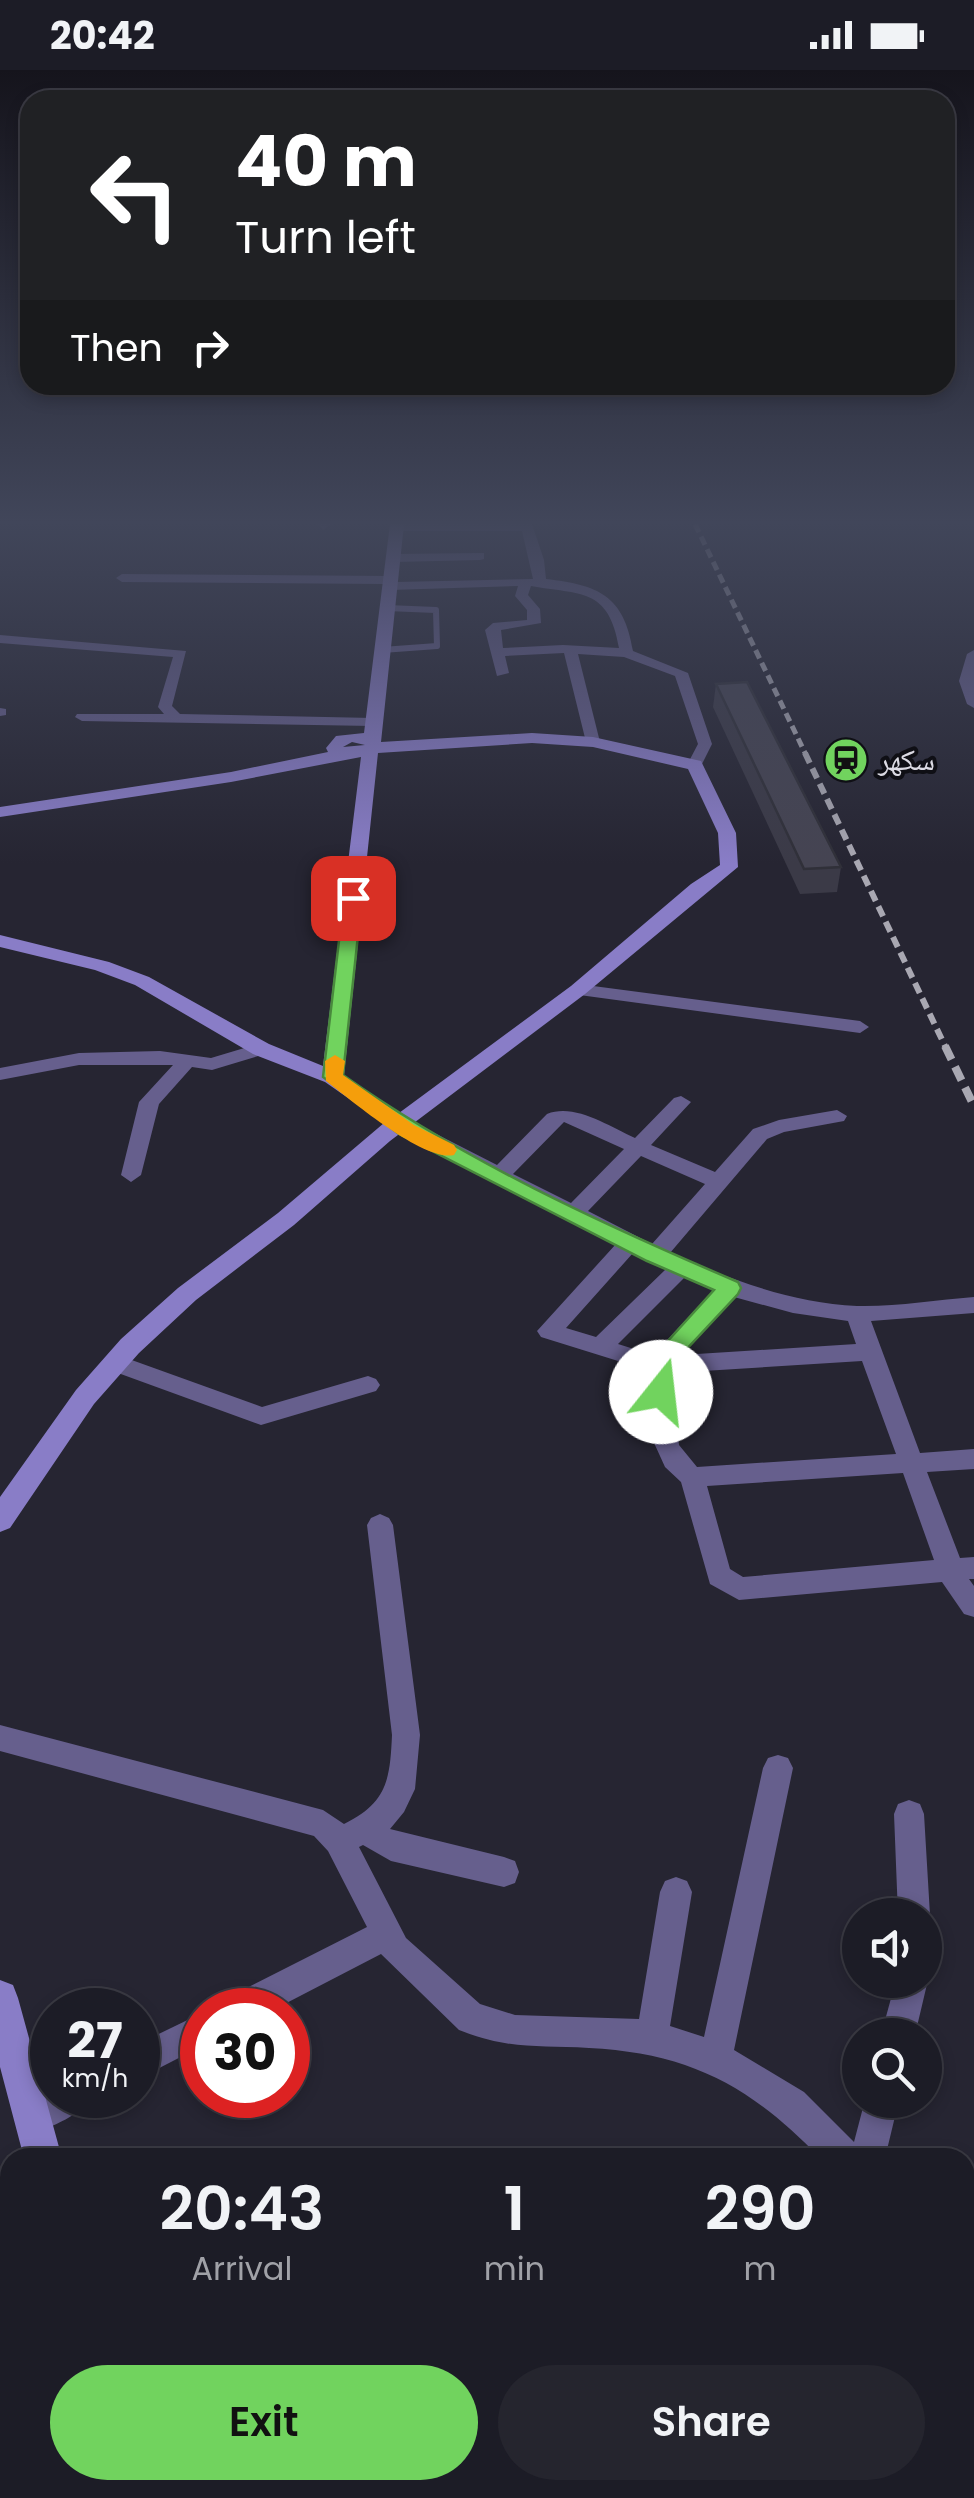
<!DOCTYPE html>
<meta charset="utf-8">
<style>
:root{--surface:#1c1c26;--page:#25252e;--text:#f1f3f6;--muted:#a0a1a7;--line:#3a3a43;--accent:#71d35e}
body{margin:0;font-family:Poppins,"Noto Naskh Arabic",sans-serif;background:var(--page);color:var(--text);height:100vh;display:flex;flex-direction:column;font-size:38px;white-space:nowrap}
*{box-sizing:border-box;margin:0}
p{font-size:32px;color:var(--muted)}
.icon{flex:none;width:55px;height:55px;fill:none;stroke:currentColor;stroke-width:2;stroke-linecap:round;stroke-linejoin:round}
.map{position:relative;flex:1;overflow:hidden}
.details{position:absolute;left:0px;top:2078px;width:975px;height:352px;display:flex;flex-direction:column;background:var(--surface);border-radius:30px 30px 0 0;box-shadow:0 5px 15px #0003,0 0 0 2px var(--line)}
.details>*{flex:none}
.top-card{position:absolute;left:20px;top:20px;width:935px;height:305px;border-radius:30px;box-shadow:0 5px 15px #0003,0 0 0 2px var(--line);background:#202124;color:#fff;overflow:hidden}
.buttons{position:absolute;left:842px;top:1828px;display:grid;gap:20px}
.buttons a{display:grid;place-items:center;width:100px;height:100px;border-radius:50%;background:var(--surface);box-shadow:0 5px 15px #0003,0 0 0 2px var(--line);font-size:50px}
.speed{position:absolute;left:30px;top:1918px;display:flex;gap:20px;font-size:50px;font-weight:700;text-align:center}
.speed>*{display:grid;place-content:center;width:130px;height:130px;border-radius:50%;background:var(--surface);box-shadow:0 5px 15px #0003,0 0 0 2px var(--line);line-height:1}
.speed small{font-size:25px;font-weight:400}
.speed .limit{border:15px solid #d22;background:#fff;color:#111}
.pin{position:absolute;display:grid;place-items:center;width:85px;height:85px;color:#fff;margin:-42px;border-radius:20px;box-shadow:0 5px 15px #0006}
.me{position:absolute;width:110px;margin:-55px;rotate:16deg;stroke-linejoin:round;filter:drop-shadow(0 0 8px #0008)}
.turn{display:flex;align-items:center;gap:35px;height:210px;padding:0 50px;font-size:45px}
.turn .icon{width:130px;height:130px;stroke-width:2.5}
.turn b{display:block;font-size:70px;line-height:85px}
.then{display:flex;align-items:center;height:95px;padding:0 50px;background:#0003;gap:20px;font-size:38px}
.eta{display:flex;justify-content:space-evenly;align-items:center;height:170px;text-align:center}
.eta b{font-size:60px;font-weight:600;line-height:70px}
.button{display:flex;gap:20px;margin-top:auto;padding:20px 50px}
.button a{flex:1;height:115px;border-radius:60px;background:var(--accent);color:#111;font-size:40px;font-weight:600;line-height:115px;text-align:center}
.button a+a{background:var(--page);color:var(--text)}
.status{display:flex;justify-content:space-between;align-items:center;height:70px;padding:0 50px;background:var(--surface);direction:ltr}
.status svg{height:28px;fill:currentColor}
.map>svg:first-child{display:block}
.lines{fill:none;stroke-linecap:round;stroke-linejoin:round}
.lane{stroke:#665f8d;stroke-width:6}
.street{fill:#665f8d;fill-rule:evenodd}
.secondary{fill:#897dc7;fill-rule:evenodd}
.rail-far2{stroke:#a9a8b2;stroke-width:5;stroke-dasharray:9 5;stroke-linecap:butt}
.rail-far1{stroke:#a9a8b2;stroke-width:6;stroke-dasharray:11 6;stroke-linecap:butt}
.rail{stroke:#a9a8b2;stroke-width:8;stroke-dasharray:15 8;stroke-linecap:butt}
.wall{fill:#3b3a47}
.building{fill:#454452;stroke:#303039;stroke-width:2.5}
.route{fill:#71d35e;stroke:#49893d;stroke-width:2.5}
.slow{fill:#f59e0b}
.labels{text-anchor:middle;stroke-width:8;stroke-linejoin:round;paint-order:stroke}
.far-poi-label{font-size:30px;fill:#dbdae3;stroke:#0f0f15;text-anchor:start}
</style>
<div class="status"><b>20:42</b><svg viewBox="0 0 49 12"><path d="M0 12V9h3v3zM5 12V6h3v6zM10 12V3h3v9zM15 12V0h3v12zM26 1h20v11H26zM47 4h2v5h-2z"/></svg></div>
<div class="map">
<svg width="974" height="2428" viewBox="0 0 974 2428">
<rect width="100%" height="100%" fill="#262532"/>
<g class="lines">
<!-- lane -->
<path class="lane" d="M382,580L437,576L436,540L387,538"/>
<!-- street -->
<path class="street" d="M318,454H331L323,460Z
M396,454H532L544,490L546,509C598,515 624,525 633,581L688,603L712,674L700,698L687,695L698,674L675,606L624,587L578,584L600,672L593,676L586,672L564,583L505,586L509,603L497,606L485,560L493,553L527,550V540L515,526L518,516L390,520L386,519L385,514L122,512L116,508L122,504L391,506L396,512L533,509L522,461H392L390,458ZM531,516C580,525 609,517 619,578L563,575L503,578L501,560L541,553L540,539L528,525Z
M484,483V489L480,490L393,492L387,488L393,484Z
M0,565L186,581L172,636L180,644L373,648L380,652L373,656L82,651L75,647L77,644H164L158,637L173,587L0,573Z
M974,580V638L967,634L959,611L967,584Z
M0,638L6,639V645L0,646Z
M578,914L860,951L869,957L860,963L572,924V916Z
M261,973L268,975V983L212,1000L192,997L159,1034L141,1105L131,1112L121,1105L139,1032L173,995H79L0,1010V998L79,983L160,981L211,988Z
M681,1026L691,1032L651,1075L715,1102L753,1059L779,1050L837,1040L847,1046L844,1051L784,1062L767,1069L670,1183C729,1209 791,1233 857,1236C895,1237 936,1230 974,1227V1243L871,1251L920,1383L974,1379V1399L927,1402L960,1488L974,1487V1509H969L974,1516V1547L964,1544L942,1512L739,1530L710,1514L681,1412L665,1397L655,1375L647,1300L541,1267L537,1261L616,1174L390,1054L393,1049H407L497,1095L547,1044C575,1033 608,1056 635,1068L674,1028ZM564,1052L624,1079L571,1133L513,1104ZM641,1086L705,1114L652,1174L588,1141ZM633,1183L666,1199L596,1267L566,1258ZM685,1207L714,1220L653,1285L618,1274ZM734,1227L793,1243L848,1251L856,1274L681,1285ZM862,1291L896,1384L697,1397L679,1375L671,1303ZM903,1403L934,1490L743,1507L730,1499L707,1416Z
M115,1284L262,1337L368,1306L376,1309L380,1315L376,1321L261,1355L107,1299L103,1293L107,1287Z
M380,1444L389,1448L393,1455L420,1665L415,1719L404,1742L390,1759L504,1787L515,1791L519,1802L515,1813L504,1817L391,1791L363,1775L359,1777L406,1868L480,1934L515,1945L639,1949L660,1822L665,1811L676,1807L687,1811L692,1822L670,1956L704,1967L763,1698L768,1688L778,1685L788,1688L793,1698L734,1980L804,2022L854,2072L865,2030H899L885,2088H820C751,2016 689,1983 589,1978C538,1975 509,1980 459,1960L381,1884L273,1940H223L227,1928L367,1857L328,1781L314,1766L0,1681V1655L323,1740L344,1754C387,1733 390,1710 392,1665L367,1455L371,1448Z
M909,1730L920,1734L924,1744L930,1845L925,1856V1845H898L894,1744L898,1734Z
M925,1902L928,1910L915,1965H881L896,1910H925Z
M202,1943V1976L138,2009V1974Z
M52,2018V2025H91C82,2046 52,2056 32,2064L20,2059L15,2047L20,2035Z
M965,2190L974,2193V2235L965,2232Z
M140,2420H180L183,2428H143Z
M447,2420H487L486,2428H446Z"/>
<!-- secondary -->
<path class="secondary" d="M390,454H404L381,672L532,663L593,667L701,691L736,763L738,797L585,924L390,1071L294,1155L196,1230L139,1283L94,1334L10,1458L0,1462V1427L76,1320L121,1269L178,1218L278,1143L384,1053L325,1012L253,984L135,915L95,900L0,877V865L109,892L149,907L269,974L323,996L361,687L231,712L0,747V737L231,702L328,682L326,678L336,666L364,663ZM352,672L365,675L343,677ZM532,673L593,677L688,699L718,763L720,795L691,814L571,916L399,1043L344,1005L378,683Z
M0,1910L13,1915L18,1928L62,2088H24L0,1997Z
M45,2420H89L88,2428H44Z"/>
<!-- rail-far2 -->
<path class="rail-far2" d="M695,454L806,685"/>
<!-- rail-far1 -->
<path class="rail-far1" d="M805,683L946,978"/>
<!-- rail -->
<path class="rail" d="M945,976L974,1036"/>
</g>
<!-- wall -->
<path class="wall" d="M716,614L841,797L837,822L800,824L713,637Z"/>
<!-- building -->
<path class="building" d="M747,612L841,797L804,799L716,614Z"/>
<!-- sky -->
<linearGradient id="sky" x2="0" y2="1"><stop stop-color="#15141c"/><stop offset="0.57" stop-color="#41465a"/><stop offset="1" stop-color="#41465a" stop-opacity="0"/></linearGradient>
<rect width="974" height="794" fill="url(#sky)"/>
<!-- route -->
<path class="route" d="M353,823L362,828L343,1005C463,1090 602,1154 738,1212L741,1218L738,1224L670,1297L673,1322L670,1328H653L646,1295L714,1220L647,1191L399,1064L323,1007L344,828Z"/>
<!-- slow -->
<path class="slow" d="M335,985L345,991L343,1005L414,1055L454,1075L457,1080L454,1085C424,1092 351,1030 326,1011L325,991Z"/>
<!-- icons -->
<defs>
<symbol id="station-disc" viewBox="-11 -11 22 22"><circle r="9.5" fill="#71d35e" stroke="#0f0f15"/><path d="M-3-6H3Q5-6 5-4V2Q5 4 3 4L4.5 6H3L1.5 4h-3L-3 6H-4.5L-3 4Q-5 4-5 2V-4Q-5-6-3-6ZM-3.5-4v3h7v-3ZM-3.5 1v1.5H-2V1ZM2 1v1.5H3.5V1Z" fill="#111"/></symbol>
</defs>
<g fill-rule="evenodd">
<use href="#station-disc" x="821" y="665" width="50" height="50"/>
</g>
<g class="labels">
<!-- far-poi labels -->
<g class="far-poi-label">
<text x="878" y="700">سكهر</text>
</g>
</g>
</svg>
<div class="buttons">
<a><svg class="icon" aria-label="sound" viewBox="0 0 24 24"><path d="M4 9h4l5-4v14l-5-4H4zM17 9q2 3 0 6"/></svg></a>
<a><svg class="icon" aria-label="search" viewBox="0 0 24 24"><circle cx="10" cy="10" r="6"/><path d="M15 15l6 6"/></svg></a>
</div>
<div class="speed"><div>27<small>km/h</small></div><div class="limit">30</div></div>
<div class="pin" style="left:353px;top:828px;background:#d93025"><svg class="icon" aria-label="arrive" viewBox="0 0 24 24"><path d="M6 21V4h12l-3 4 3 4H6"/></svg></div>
<svg class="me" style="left:661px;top:1322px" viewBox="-20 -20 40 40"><circle r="19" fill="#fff"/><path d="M0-13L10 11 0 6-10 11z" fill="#71d35e"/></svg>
<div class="top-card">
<div class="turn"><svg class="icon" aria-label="left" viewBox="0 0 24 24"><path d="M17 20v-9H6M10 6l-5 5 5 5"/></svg><div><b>40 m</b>Turn left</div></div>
<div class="then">Then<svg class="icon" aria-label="right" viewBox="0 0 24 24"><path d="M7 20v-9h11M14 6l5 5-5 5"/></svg></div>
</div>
<section class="details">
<div class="eta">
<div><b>20:43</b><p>Arrival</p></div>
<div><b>1</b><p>min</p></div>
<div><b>290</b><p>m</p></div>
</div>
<div class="button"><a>Exit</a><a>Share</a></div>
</section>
</div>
